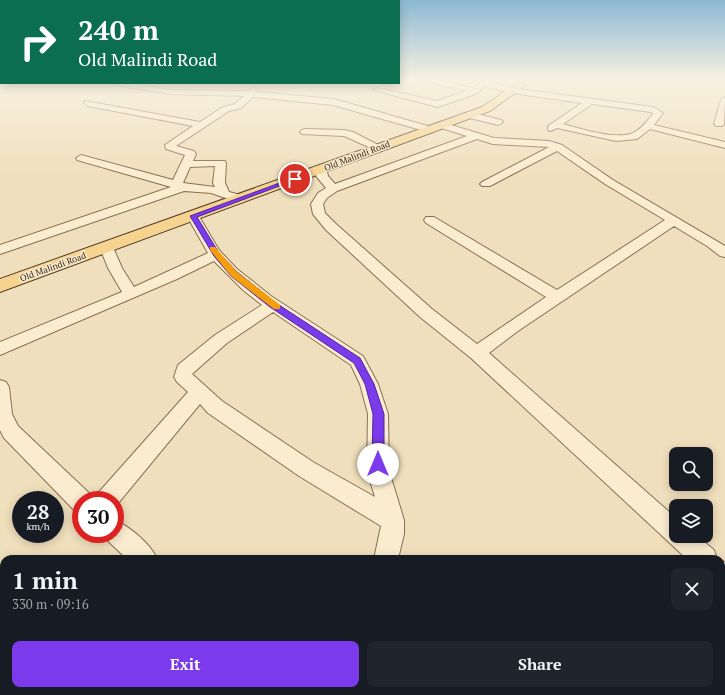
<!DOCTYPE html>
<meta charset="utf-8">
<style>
:root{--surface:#171b24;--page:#20242c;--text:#f1f3f6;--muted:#9ea1a6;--accent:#7c3aed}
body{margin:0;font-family:"PT Serif",serif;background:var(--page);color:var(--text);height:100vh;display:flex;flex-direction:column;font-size:15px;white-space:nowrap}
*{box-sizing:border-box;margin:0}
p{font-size:13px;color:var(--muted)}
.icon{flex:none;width:22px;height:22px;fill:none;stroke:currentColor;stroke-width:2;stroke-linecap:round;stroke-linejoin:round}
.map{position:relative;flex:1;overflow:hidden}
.panel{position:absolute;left:0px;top:555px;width:725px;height:140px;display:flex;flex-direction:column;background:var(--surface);border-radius:12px 12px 0 0;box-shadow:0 2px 10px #0003}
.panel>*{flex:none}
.guide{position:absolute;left:0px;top:0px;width:400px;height:84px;box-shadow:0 2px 10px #0003;background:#0b6e4f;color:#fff;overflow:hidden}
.fabs{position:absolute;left:669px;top:447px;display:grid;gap:8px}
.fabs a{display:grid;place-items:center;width:44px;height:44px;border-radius:8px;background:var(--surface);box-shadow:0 2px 10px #0003;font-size:20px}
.speed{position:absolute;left:12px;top:491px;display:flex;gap:8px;font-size:20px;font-weight:700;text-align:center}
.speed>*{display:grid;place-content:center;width:52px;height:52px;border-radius:50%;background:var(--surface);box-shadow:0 2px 10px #0003;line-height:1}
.speed small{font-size:10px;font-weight:400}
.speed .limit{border:6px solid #d22;background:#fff;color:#111}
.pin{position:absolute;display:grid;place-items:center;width:34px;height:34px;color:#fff;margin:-17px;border:2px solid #fff;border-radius:50%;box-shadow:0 1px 4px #0007}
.me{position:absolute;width:44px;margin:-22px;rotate:0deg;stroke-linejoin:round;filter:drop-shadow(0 0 3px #0008)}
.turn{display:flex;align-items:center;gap:14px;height:84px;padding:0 12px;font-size:18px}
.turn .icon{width:52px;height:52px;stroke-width:2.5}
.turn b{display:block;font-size:28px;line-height:34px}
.round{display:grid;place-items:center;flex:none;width:42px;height:42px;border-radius:8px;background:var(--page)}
.summary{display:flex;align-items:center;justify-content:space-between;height:68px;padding:0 12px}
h1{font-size:24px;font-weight:700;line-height:30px}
.action{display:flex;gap:8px;margin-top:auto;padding:8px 12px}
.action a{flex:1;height:46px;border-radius:8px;background:var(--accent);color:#fff;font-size:16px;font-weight:700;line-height:46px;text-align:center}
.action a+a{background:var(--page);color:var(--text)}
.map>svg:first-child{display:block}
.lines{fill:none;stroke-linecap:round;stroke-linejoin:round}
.minor-casing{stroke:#886f55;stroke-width:2}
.major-casing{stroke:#553d2a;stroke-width:2}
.minor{fill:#faeccf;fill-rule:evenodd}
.major{fill:#f6d490;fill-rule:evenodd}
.route{fill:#7c3aed;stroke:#51269a}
.slow{fill:#f59e0b}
.labels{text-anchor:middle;stroke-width:3;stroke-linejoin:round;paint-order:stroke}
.far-street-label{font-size:9px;fill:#36271a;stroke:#f7e9cc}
</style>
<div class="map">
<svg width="725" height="695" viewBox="0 0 725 695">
<rect width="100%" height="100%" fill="#f0dfbc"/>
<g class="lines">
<defs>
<path id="minor" d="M421,80H436L473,88L482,81L518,89L653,107L663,113L654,125L725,142V148L650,129L637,139L616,141L557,128L551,131L548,130V126L582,103L512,93L484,86L478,93L438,107L373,90L377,88L437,101L466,91ZM592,104L651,112L653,114C647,121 639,132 630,134C613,139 581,129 563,124Z
M110,83H129L170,90L248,91L252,88H255L256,92L334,99L431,127L433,129L428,132L333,105L253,97L241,108L229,111L176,146L194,151L196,154L193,161H225L226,163L225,183L229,192L244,196L246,199L244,202L240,203L211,193L184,191L0,254V245L171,187L77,160L76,158L81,155L173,180L185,155L166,149L165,145L193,126L88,106L84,103L85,101L200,122L223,107L235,104L244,96L170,94L114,85ZM215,166L213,183L215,187L183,183L190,167Z
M725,97L724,124L722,126H716L714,124L721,100Z
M469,112L501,120L503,122L498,125L466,117L464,115Z
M441,122L494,138L549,141L562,145L613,180L725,246V257L720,256L707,246L674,226L518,331L489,353L676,518V536H697L714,550L717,559H687L471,358L420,317L326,230L313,214L311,204L318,193L326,188L316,176L318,167H326L328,176L335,184L467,136L438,127L436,125ZM477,139L493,144L549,147L482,182L480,184L482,186H490L557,151L605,184L665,220L557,290L434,217H426L424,220L426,223L546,297L477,344L432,309L336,224L325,213L323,204L327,198L337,191Z
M305,129L344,130L353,132L382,147L377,150L373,149L344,136L302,134L300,132L302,130Z
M193,212L197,213L219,250L237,269L271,296L363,356L378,384L388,414L389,471L404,520V534L398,559H374L381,526L299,476L208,413L200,404L115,507V500H96L99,492L188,392L177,382L174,377L178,365L215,335L262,305L243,290L214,261L177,279L0,355V342L122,292L108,268L100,248L102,245H112L122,268L134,287L208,253L187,216ZM273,312L351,365L360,384L368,414L367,471L375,497L313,462L222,401L192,374L227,343Z
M0,380L6,382L9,387L12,414L18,426L89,493L92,500H81V512L73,509L4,438L0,430Z
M115,520C130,527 151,544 157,559H127L107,540L104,534H115Z
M721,561L725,562V589L721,588Z
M329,691H358L357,695H328Z"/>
<path id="major" d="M522,80H533L490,111L0,292V279L482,107Z"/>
</defs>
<!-- minor casing -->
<use href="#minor" class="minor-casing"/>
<!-- major casing -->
<use href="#major" class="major-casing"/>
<!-- minor -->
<use href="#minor" class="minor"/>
<!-- major -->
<use href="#major" class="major"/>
</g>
<!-- sky -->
<linearGradient id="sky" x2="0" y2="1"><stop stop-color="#8bb9d4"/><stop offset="0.45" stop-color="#f8f1e1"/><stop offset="1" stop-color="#f8f1e1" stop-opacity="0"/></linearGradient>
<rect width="725" height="177" fill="url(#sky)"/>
<!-- route -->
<path class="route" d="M293,178L298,179L197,217L219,253L237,272L276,303L360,358L374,384L384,414V464L382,468L378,469L374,468L372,464L373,414L365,384L354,363L270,307L231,276L214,256L190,216Z"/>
<!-- slow -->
<path class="slow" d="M210,247H215L237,272L280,305V309H274L231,276L210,250Z"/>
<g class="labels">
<!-- far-street labels -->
<g class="far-street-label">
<text transform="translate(357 156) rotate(-21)" y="3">Old Malindi Road</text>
<text transform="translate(53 267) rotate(-20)" y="3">Old Malindi Road</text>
</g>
</g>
</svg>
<div class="fabs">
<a><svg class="icon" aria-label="search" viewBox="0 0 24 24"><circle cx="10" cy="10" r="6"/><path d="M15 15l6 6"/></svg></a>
<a><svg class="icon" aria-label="layers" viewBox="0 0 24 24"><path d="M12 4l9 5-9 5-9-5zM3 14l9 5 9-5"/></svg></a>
</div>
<div class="speed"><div>28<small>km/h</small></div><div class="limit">30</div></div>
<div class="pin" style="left:295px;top:179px;background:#d93025"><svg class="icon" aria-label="arrive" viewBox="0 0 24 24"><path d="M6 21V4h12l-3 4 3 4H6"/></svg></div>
<svg class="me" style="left:378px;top:464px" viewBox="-20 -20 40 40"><circle r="19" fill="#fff"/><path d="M0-13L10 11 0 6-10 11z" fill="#7c3aed"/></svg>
<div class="guide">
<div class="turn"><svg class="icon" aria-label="right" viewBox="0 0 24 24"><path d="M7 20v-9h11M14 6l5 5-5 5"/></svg><div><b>240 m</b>Old Malindi Road</div></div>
</div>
<section class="panel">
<div class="summary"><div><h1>1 min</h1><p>330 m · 09:16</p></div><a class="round"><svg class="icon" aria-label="close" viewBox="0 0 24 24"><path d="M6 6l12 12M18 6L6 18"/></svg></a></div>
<div class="action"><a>Exit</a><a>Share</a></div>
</section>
</div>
